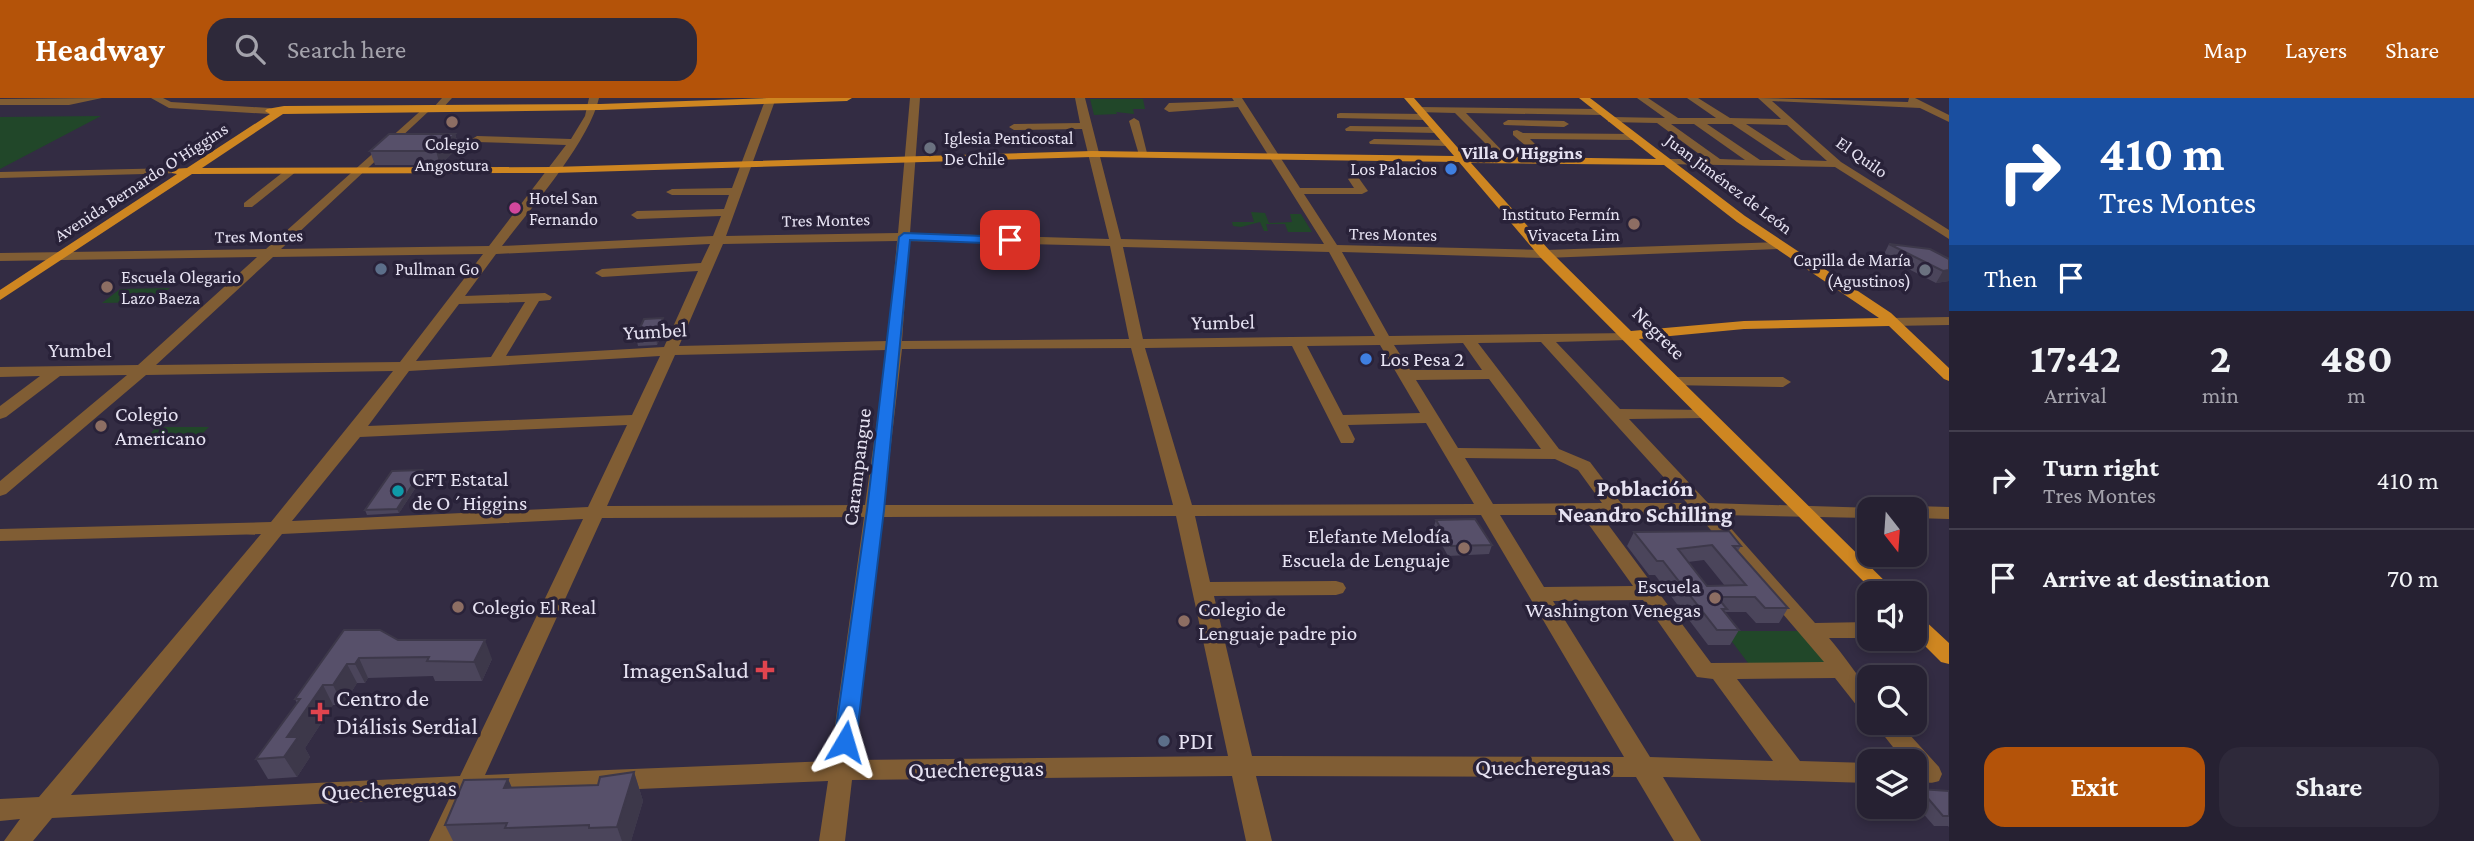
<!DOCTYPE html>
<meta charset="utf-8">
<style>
:root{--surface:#262132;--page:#2e293a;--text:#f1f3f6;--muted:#a4a3ac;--line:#423e4d;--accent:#b45309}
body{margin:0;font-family:"Crimson Pro",serif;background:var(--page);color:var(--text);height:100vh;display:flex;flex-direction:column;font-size:26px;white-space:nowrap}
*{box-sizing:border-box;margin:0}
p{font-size:23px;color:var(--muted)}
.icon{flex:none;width:38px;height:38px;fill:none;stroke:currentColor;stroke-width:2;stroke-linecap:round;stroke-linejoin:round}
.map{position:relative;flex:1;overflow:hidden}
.panel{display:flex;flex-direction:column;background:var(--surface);width:525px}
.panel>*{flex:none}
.banner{background:#1a4fa0;color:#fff;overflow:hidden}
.needle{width:46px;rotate:163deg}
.controls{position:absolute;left:1857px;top:399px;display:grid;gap:14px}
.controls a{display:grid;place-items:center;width:70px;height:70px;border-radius:14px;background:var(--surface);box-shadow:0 4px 10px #0003,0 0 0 2px var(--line);font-size:35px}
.pin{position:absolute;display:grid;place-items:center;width:60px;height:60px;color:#fff;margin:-30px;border-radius:14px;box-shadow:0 4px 10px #0006}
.me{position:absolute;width:77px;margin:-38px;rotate:7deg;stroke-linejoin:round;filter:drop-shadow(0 0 5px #0008)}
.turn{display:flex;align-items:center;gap:24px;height:147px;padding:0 35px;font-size:32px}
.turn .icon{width:91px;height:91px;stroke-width:2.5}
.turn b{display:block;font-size:49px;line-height:60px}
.then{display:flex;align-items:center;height:66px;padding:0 35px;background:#0003;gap:14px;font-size:26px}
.eta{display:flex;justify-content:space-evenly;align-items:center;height:119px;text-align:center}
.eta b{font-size:42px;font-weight:700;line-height:49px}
.action{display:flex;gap:14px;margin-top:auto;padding:14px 35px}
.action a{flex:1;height:80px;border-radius:21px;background:var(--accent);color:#fff;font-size:28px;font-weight:700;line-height:80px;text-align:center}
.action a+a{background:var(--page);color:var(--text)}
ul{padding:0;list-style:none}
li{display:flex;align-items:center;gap:21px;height:98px;padding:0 35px;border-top:2px solid var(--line)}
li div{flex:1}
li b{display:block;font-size:26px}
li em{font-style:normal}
header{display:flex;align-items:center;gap:42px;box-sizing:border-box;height:98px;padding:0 35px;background:var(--accent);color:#fff}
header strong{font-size:33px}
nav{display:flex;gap:38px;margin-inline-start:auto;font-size:24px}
.search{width:490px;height:63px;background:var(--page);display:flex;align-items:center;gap:18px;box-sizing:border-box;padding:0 24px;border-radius:21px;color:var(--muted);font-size:26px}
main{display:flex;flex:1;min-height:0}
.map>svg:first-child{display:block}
.green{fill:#214729}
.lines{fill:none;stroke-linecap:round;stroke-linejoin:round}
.minor{fill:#805d34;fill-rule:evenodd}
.major{fill:#ce8621;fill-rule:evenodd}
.wall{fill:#4b455b;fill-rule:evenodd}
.shaded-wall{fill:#3d384a}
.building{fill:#57506a;stroke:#3d384a;stroke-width:2;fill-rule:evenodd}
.route{fill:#1a73e8;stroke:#114b97;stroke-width:2}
.education-dot{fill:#8d6e63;stroke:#292239;stroke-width:2.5}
.worship-dot{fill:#6b7280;stroke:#292239;stroke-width:2.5}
.shop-dot{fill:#3f7fe0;stroke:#292239;stroke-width:2.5}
.hotel-dot{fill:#d1479c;stroke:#292239;stroke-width:2.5}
.service-dot{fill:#5c6f8a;stroke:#292239;stroke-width:2.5}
.culture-dot{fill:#0f9aa8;stroke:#292239;stroke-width:2.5}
.health-dot{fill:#e0444e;stroke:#292239;stroke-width:2.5}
.labels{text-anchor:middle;stroke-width:7;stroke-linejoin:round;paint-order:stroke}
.far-poi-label{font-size:18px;fill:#e6e2f2;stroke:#292239;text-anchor:start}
.far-street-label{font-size:18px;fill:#e6e2f2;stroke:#292239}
.far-neighbourhood-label{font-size:19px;font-weight:bold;fill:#e6e2f2;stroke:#292239}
.street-label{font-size:21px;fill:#e6e2f2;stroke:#292239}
.poi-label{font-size:21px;fill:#e6e2f2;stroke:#292239;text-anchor:start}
.neighbourhood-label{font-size:23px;font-weight:bold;fill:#e6e2f2;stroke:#292239}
.near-poi-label{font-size:24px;fill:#e6e2f2;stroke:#292239;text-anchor:start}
.near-street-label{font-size:24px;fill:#e6e2f2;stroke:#292239}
</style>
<header>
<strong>Headway</strong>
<div class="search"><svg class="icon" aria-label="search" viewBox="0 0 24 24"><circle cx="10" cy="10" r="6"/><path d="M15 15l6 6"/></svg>Search here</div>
<nav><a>Map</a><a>Layers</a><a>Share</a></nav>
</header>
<main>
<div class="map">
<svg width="1949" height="743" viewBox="0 0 1949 743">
<rect width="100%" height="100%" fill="#332c43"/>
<!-- green -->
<path class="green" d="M1090,1H1143L1145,11H1133L1134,16L1116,14L1117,16L1094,17Z
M101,18L0,71V19Z
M1251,114L1265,115L1269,125L1292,124L1290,116H1301L1312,134H1288L1285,126H1266L1268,133H1264L1260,124L1241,129L1233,128L1232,124H1254Z
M170,190L153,204L102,205L120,191Z
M157,329H209L193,345H140Z
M1724,533H1800L1827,565H1748Z"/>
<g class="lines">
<!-- minor -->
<path class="minor" d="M102,0L69,7H0V1Z
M151,0H163L171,4L270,10L275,13L270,16L169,10Z
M442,0H452L441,12H435L433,10Z
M589,0H599C589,44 531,110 502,148L713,138L721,118L637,121L631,117L637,113L724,111L729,97H672L666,94L672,91L732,90L766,0H776L726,138L898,135L910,0H920L910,135L1109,141L1082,31L1014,32L1009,29L1014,26L1080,25L1075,0H1085L1121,141L1324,146L1238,9L1169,14L1164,11L1169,5L1234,3L1232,0H1242L1300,90H1354L1348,81L1354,78L1358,79L1368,93L1362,96H1304L1337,147L1545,152L1782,144V150L1778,151L1545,160L1342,154L1389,238L1632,235L1634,238L1627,242L1556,244L1620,311L1711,312L1713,315L1711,318L1705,320L1629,321L1708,405L1876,410L1869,411V420L1719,417L1815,525L1869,524V540H1829C1844,557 1855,575 1869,592V616L1861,613L1835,580L1737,581L1800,663L1869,665V685L1663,679L1701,743H1674L1636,679L1256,678L1272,743H1246L1232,678L852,682L845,743H819L828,683L475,698L455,743H429L450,699L52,720L33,743H4L20,721L0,723V701L39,699L261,436L0,443V431L271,424L393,273L146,277L6,396L0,398V383L127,277L60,278L6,319L0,321V308L40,278L0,279V269L138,267L257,159L0,163V155L266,151L426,8L431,11L429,13L281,151L489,148L566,47L477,44L472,41L477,38L571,41L585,18ZM897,143L888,243L679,248L723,146ZM909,143L1110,148L1129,241L902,243ZM710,146L701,165L602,171L595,175L602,179L698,173L664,249L506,258L539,203L550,202L552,199L545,195L465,198L496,156ZM1123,149L1329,154L1375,238L1143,241ZM483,156L400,264L156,267L273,159ZM525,204L491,259L416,263L459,206ZM1541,244L1687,405H1621L1590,364L1559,351L1478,245ZM1463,245L1482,272H1410L1394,247ZM1380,247L1420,315L1343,317L1307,248ZM1292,248L1341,345H1353L1355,341L1348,327L1426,325L1474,406L1192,407L1145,250ZM1131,250L1173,407H884L902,251ZM887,252L865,407L607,408L675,257ZM660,258L632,317L368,328L409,273ZM1489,281L1541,351L1458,350L1416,282ZM627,327L588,409L292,423L360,339ZM1465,360L1555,361L1578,372L1602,405L1493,406ZM1481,417L1624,659L1252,658L1214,498L1336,497L1343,495L1346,490L1343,485L1336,483L1210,484L1195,418ZM1500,417H1582L1633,488L1544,489ZM1601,417H1698L1824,564L1711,565ZM1176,418L1228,658L854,662L882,419ZM864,419L830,663L485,677L602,420ZM583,421L460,678L71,697L282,436ZM1643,502L1697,579L1713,581L1773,663L1650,659L1553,503Z
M1637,0H1648L1678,20H1716L1687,0H1698L1730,20L1781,21L1758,0L1908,4L1909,0H1915L1949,17V24L1920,10L1772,3L1841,64L1949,132V141L1835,69L1662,66V62L1666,61H1706L1657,25L1608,24V20L1612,19L1665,20ZM1671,26H1694L1745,62L1720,61ZM1707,26H1732L1786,62H1760ZM1746,26L1787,27L1827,63L1801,62Z
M1419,9L1601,11L1606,14L1601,17L1466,15L1509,60L1510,62L1505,65L1455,15L1416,14L1414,12Z
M1340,15L1425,16L1430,19L1425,22L1337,20V16Z
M1134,20L1139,23L1148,59L1139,57L1129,23Z
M1508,22L1564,23L1569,26L1564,29L1504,27L1503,25Z
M1350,28L1436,29L1441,32L1436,35L1346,33L1345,31Z
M1517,32L1523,35L1635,36L1640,39L1635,42L1530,41L1551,62L1546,65L1513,37V33Z
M1374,41L1448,42L1453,45L1448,48L1370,46L1369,44Z
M176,70L182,73L180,75L0,80V74Z
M287,71L297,73L252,109H244V105Z
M1949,219V227L1890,228L1883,224L1890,220Z
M1674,279H1783L1791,284L1783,289L1668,287L1666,284Z
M1914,408L1949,409V421L1914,420V411H1907Z
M1874,625H1899L1939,669L1942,676L1939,683C1927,687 1922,684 1914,675V663H1904Z"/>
<!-- major -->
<path class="major" d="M769,0H852L847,3L600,12L283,16L202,70L553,69L1092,53L1454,58L1404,0H1414L1465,58L1656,61L1579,0H1590L1745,118L1891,215L1949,270V283L1944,281L1889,228L1744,231L1639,241L1897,495H1875L1540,159L1459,64L1092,59L553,75L192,76L0,202V192L177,76L172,75V71L187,70L270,16L265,13L267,11L284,8L600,6ZM1471,65L1664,67L1737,124L1879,220L1744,223L1631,233L1550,153Z
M1914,517L1921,519L1949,545V566L1941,564L1914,537Z"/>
</g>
<!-- wall -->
<path class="wall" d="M455,36L459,49L440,67H375L370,53Z
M1889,146L1949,161V183L1936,185L1883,158Z
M665,229L657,247L638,248L636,239Z
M422,372L424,377L399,415L367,417L365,412Z
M1436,422L1492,447L1489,456L1448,458L1433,431Z
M1634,434L1741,448L1738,453L1788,510L1779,525H1756L1746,514H1725L1739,532L1730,547H1708L1655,477H1649L1627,448ZM1704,462L1725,488H1707L1688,464Z
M344,532L492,561L482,583H435L433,578L368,580L365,585H357L343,607H333L305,650L310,659L297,679L268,681L256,661L297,605L295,601Z
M634,674L643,703L631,743H453L445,727L508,681L512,690L598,687Z
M1920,691L1949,693V729L1948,728H1934L1914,705V697Z"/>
<!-- shaded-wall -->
<path class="shaded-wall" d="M455,36L459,49L440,67L436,53Z
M1949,172V183L1936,185L1943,173Z
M663,220L665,229L657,247L656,238Z
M422,372L424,377L399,415L397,411Z
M485,542L492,561L482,583L474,564Z
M359,560L368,580L365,585L355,566Z
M347,566L357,585L343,607L333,587Z
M323,587L333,607L305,650L310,659L297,679L284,659L287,639Z
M634,674L643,703L631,743H622L617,729Z
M508,681L520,709L504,690Z"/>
<!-- building -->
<path class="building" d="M389,36H455L436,53H370Z
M1889,146L1930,151L1949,161V172L1943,173Z
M663,220L656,238L636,239L644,221Z
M422,372L397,411L365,412L392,373Z
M1475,421L1492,447L1451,448L1436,422Z
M1729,433L1741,448H1733L1788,510H1765L1755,499H1717L1727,511H1722L1739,532H1717L1663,463H1657L1634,434ZM1712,447L1746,487L1707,488L1678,451Z
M344,532H380L398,542H485L474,564L427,563L429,559L359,560L355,566H347L333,587H323L287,639H298L284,659L256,661L300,601H295Z
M634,674L617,729L589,730V727L505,730L507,725L445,727L464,682L508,681L504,690L598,687L600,679Z
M1920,691L1949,693V718H1943Z"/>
<!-- route -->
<path class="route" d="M904,135L1010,139L1016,142L1010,146L910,142L884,412L856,644L853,650L845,653L838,650L834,644L867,412L899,139Z"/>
<!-- markers -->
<g class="education-dot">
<circle cx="452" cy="24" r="7"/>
<circle cx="1634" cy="126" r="7"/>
<circle cx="107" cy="189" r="7"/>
<circle cx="101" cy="328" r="7"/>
<circle cx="1464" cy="450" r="7"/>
<circle cx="1715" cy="500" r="7"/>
<circle cx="458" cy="509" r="7"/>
<circle cx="1184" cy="523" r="7"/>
</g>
<g class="worship-dot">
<circle cx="930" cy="50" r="7"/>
<circle cx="1925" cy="172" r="7"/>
</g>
<g class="shop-dot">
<circle cx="1451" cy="71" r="7"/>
<circle cx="1366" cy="261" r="7"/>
</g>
<circle class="hotel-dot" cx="515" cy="110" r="7"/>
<g class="service-dot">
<circle cx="381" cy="171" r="7"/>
<circle cx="1164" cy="643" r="7"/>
</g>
<circle class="culture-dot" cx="398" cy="393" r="7"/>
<g class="health-dot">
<path d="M761.5 561.5h7v7h7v7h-7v7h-7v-7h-7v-7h7z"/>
<path d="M316.5 603.5h7v7h7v7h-7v7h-7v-7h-7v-7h7z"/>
</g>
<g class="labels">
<!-- far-poi labels -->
<g class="far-poi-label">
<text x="944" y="46">Iglesia Penticostal<tspan x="944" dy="21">De Chile</tspan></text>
<text x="452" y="52" text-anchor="middle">Colegio<tspan x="452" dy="21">Angostura</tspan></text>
<text x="1437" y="77" text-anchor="end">Los Palacios</text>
<text x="529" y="106">Hotel San<tspan x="529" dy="21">Fernando</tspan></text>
<text x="1620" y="122" text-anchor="end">Instituto Fermín<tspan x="1620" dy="21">Vivaceta Lim</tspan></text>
<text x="1911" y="168" text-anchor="end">Capilla de María<tspan x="1911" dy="21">(Agustinos)</tspan></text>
<text x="395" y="177">Pullman Go</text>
<text x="121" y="185">Escuela Olegario<tspan x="121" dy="21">Lazo Baeza</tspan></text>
</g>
<!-- far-street labels -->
<g class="far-street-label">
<text transform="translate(1862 59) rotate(35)" y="6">El Quilo</text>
<text transform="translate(141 84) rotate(-33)" y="6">Avenida Bernardo O'Higgins</text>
<text transform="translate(1729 86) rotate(37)" y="6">Juan Jiménez de León</text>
<text transform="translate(826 122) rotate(-1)" y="6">Tres Montes</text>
<text transform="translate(1393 136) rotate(1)" y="6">Tres Montes</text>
<text transform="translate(259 138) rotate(-1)" y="6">Tres Montes</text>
</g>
<!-- far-neighbourhood labels -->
<g class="far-neighbourhood-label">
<text x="1522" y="61">Villa O'Higgins</text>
</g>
<!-- street labels -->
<g class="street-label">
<text transform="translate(1223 224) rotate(-1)" y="7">Yumbel</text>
<text transform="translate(655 233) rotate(-3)" y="7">Yumbel</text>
<text transform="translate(1659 235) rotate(45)" y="7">Negrete</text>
<text x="80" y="259">Yumbel</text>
<text transform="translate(857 369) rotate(-83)" y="7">Carampangue</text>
</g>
<!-- poi labels -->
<g class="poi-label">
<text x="1380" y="268">Los Pesa 2</text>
<text x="115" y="323">Colegio<tspan x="115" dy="24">Americano</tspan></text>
<text x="412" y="388">CFT Estatal<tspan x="412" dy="24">de O´Higgins</tspan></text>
<text x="1450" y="445" text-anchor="end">Elefante Melodía<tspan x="1450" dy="24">Escuela de Lenguaje</tspan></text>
<text x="1701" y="495" text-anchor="end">Escuela<tspan x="1701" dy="24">Washington Venegas</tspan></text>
<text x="472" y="516">Colegio El Real</text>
<text x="1198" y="518">Colegio de<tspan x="1198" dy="24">Lenguaje padre pio</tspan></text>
</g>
<!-- neighbourhood labels -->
<g class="neighbourhood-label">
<text x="1645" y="398">Población<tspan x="1645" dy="26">Neandro Schilling</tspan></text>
</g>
<!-- near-poi labels -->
<g class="near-poi-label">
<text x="749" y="580" text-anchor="end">ImagenSalud</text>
<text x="336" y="608">Centro de<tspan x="336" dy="28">Diálisis Serdial</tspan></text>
<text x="1178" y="651">PDI</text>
</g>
<!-- near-street labels -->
<g class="near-street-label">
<text x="1543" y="677">Quechereguas</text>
<text transform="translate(976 671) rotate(-1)" y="8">Quechereguas</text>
<text transform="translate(389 692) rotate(-2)" y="8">Quechereguas</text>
</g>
</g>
</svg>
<div class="controls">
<a><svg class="needle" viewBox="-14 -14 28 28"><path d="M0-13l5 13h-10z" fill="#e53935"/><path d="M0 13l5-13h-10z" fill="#a4a3ac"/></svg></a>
<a><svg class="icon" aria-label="sound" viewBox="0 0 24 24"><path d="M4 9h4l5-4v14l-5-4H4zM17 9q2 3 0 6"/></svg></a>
<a><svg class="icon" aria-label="search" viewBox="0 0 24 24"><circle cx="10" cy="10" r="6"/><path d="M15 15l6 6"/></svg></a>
<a><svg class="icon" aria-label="layers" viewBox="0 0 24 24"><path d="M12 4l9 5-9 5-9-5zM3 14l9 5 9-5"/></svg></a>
</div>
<div class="pin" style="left:1010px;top:142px;background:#d93025"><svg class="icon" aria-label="arrive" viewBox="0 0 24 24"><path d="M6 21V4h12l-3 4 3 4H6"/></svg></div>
<svg class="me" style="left:845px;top:644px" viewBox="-20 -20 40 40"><path d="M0-17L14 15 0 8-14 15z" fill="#1a73e8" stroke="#fff" stroke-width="4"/></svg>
</div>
<section class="panel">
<div class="banner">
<div class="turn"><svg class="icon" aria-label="right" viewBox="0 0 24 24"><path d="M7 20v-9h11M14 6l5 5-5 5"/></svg><div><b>410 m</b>Tres Montes</div></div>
<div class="then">Then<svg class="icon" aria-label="arrive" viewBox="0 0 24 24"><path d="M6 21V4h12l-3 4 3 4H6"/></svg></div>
</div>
<div class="eta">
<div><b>17:42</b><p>Arrival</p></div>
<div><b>2</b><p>min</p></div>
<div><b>480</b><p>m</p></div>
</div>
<ul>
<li><svg class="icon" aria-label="right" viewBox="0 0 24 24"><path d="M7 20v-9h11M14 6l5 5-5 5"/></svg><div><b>Turn right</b><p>Tres Montes</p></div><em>410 m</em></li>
<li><svg class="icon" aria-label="arrive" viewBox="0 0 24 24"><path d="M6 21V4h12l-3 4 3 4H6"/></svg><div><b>Arrive at destination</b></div><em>70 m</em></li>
</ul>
<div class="action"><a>Exit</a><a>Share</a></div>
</section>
</main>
